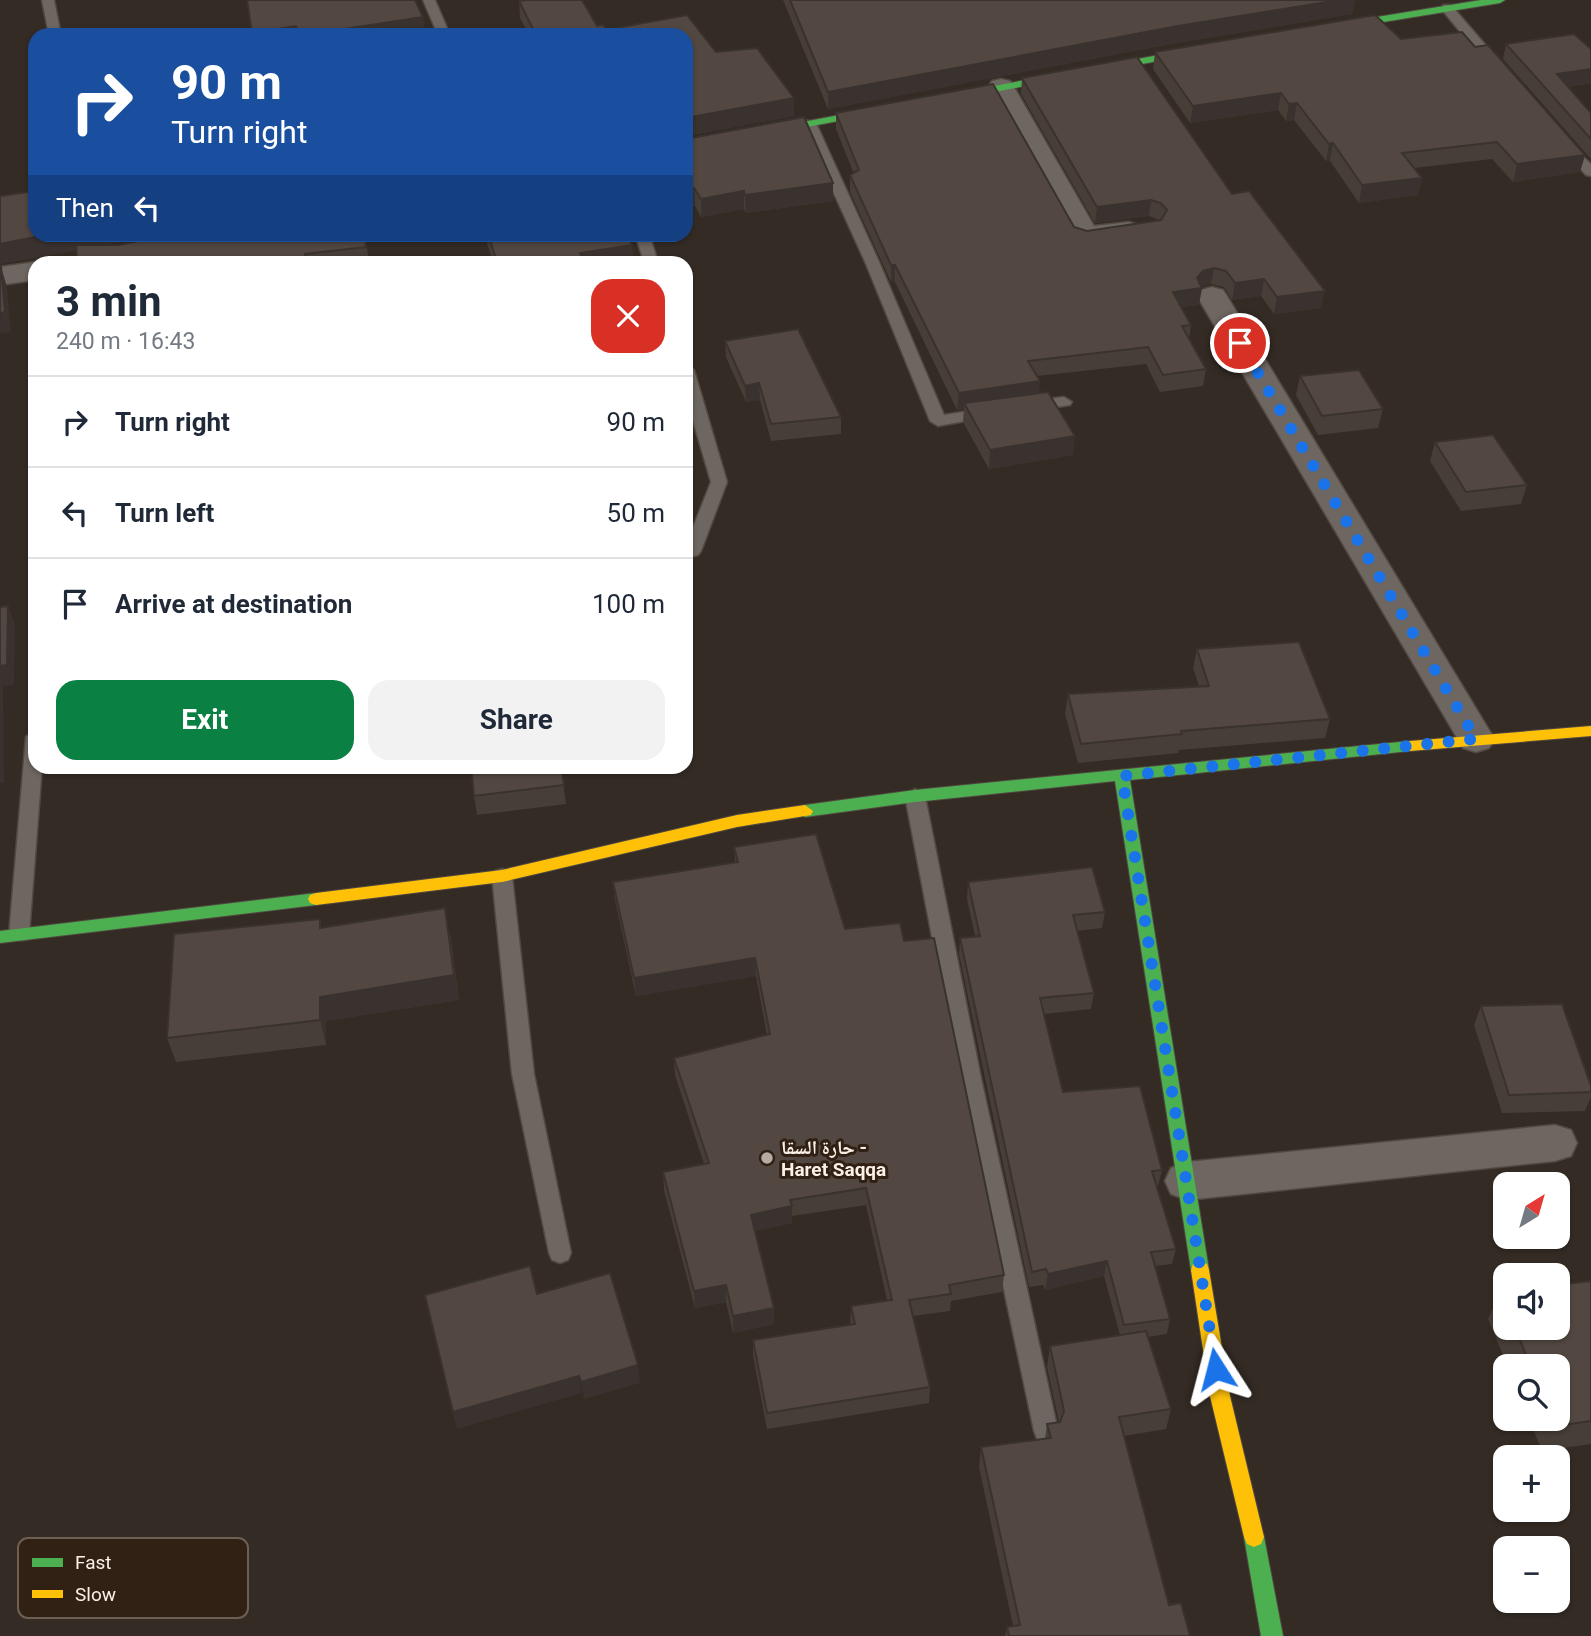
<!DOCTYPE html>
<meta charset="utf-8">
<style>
:root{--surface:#fff;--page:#f2f2f3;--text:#1f2937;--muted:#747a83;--line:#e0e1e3;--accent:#0b8043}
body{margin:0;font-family:Roboto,"Noto Naskh Arabic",sans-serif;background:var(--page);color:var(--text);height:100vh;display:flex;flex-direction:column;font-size:26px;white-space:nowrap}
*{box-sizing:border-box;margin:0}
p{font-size:23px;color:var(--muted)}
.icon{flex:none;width:38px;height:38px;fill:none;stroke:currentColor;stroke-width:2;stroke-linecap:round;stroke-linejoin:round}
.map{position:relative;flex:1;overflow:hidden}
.side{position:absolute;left:28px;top:256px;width:665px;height:518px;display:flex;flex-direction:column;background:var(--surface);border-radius:21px;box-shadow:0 2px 5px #0004}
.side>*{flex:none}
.guide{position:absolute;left:28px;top:28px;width:665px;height:214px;border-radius:21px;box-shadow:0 2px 5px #0004;background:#1a4fa0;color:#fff;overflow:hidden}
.needle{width:46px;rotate:37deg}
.fabs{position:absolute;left:1493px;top:1172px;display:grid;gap:14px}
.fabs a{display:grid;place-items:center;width:77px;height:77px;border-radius:14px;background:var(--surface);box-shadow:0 2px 5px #0004;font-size:35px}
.pin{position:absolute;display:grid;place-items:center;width:60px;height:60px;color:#fff;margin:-30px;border:4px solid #fff;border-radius:50%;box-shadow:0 2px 7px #0007}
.me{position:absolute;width:77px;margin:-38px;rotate:351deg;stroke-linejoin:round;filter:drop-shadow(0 0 5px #0008)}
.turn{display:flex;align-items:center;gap:24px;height:147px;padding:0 28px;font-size:32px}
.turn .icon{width:91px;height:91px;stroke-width:2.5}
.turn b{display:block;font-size:49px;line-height:60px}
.then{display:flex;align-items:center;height:66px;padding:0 28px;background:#0003;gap:14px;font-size:26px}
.round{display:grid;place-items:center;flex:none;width:74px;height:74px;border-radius:21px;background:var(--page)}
.headline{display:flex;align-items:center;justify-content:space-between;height:119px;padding:0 28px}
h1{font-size:42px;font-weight:700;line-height:52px}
.cta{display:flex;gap:14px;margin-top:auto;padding:14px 28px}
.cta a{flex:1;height:80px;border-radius:21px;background:var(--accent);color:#fff;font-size:28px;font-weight:700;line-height:80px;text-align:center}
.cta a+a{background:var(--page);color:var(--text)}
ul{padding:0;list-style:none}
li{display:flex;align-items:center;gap:21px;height:91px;padding:0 28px;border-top:2px solid var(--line)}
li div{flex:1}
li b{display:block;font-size:26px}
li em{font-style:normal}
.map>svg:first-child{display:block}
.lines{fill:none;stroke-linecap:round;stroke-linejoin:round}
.lane-casing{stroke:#504841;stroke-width:3}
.street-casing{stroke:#504841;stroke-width:3}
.fast-casing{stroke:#504841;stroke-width:2}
.slow-casing{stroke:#504841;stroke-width:2}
.lane{fill:#6e6660;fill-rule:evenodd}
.street{fill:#6e6660;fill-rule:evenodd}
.fast{fill:#4caf50;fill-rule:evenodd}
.slow{fill:#ffc107;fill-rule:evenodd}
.wall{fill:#473e38}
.shaded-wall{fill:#3a322e}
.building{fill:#534841;stroke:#3a322e;stroke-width:2}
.route{stroke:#1a73e8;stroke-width:12;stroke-dasharray:0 21.6}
.poi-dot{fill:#b5aba3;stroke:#312114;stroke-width:2.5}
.labels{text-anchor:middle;stroke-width:6;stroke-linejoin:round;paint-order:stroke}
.poi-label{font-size:19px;font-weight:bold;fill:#fbf0e7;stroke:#312114;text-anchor:start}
.key{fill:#312114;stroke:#6e5f53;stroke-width:2}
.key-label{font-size:19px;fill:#fbf0e7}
</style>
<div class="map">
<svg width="1591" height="1636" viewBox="0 0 1591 1636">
<rect width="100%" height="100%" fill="#342b24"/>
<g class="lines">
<defs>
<path id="lane" d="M42,0H54L61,35H49Z
M423,0H435L450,35H438Z
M1443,5H1451L1501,63V69H1491L1443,11Z
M804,120L816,123L880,264L944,415L987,408L993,410V416L938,426L930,421L866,264L802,123Z
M1565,140L1591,164V176L1586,175L1560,147V141Z
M635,234H649L658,262H644Z
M686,365L694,370L727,482L701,551L698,555L686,558V545L711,482L686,397Z
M1064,397L1072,402L1070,405L1031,411L1023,406L1031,401Z
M35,730V766H42L29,935L26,940H12L9,935L26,737Z
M915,789L925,796L981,1078L1058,1431L1055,1439L1046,1442L1037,1439L1034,1431L959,1078L905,796Z
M502,869L509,871L512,876L534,1074L571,1253L568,1260L560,1263L552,1260L549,1253L512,1074L492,876L495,871Z"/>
<path id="street" d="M1001,79L1010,81L1014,87L1094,226L1129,222L1139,225L1143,231L1139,237L1085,245L1075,242L988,87L992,81Z
M35,262V280L0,285V267Z
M1212,287L1223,290L1227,296L1489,730L1495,739L1489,748L1476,752L1463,748L1197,296L1201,290Z
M1555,1125L1571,1130L1577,1143L1571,1156L1555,1161L1187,1200L1171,1194L1165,1181L1171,1168L1187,1162Z"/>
<path id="fast" d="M1481,0H1505L1500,3L1328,31L1323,28L1328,25Z
M1207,46L1212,49L1211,51L946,101L941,98L946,95Z
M887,106L891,107V111L686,150V144Z
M1410,741L1418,746L1410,751L1130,780L1209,1270L1207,1276L1200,1278L1193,1276L1191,1270L1115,781L915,802L805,817L797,811L805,805L915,790Z
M316,893L322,895L324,899L322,903L316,905L0,943V931Z
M1254,1527L1261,1530L1264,1537L1283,1636H1261L1244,1537L1247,1530Z"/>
<path id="slow" d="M1591,726V736L1410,751L1402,746L1410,741Z
M805,805L813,811L811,815L737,827L502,882L316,905L310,903L308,899L310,895L316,893L502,870L737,815Z
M1200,1262L1207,1264L1209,1270L1230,1396L1264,1537L1261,1544L1254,1547L1247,1544L1244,1537L1210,1396L1191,1270L1193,1264Z"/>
</defs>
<!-- lane casing -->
<use href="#lane" class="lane-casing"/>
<!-- street casing -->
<use href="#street" class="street-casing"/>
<!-- fast casing -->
<use href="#fast" class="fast-casing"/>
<!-- slow casing -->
<use href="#slow" class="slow-casing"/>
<!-- lane -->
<use href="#lane" class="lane"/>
<!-- street -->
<use href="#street" class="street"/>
<!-- fast -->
<use href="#fast" class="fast"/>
<!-- slow -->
<use href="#slow" class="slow"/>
</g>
<!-- wall -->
<path class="wall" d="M527,0H582L597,26L603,25L606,30L687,15L716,52L757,48L794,98V116L686,136V35H529L520,18L519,1Z
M783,0H1355L1352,14L1176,43L828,109Z
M1401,39L1475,47L1585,155L1580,172L1513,182L1492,159L1414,168L1422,178L1418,195L1359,203L1330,161H1326L1294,120L1286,121L1278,110L1190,123L1153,69L1155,52Z
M1506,44L1591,49V83L1568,87L1591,113V159L1503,59Z
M1022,78L1232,194L1321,308L1274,314L1261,296L1232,300L1224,287L1211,284L1201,287L1199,305L1181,307L1191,325L1189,340L1206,369L1203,386L1160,392L1146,364L1037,376L1039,393L1073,455L989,469L963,422L964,409L957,410L895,282H891L850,192V175L854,174L836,129V113L1074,227L1087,231L1159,220L1149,216L1095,223L1021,94Z
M686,139L833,183V201L746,213L744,209L701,217L695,206Z
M35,234H161L104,245L365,234L369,262H77L76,250L0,264Z
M484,234H628L632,245L633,262H493Z
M725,341L841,417V434L771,441L760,400L746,402L726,357Z
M1300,376L1383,409L1378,428L1318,435L1296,395Z
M1435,442L1527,485L1521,504L1461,511L1430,461Z
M1197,649L1330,719L1325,738L1179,750L1178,753L1078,763L1065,714L1068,694L1199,686L1193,668Z
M561,766L566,804L477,815L474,796Z
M734,847L845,929L904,941L1004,1275L1002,1292L951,1301L950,1311L913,1316L930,1387L929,1403L767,1429L753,1356V1340L850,1325L851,1306L887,1300L866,1205L792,1216V1223L755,1231L774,1308V1324L733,1333L726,1302L695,1308L664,1190L663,1172L704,1164L675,1075L674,1058L767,1035L756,976L636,996L615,900L613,882L735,863Z
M968,882L1105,912L1102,928L1077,931L1094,993L1091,1009L1044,1014L1063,1092L1162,1170L1158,1186H1157L1176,1249L1172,1264L1155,1266L1170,1319L1167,1334L1148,1337L1171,1409L1166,1429L1124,1436L1169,1605L1190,1636H1005L1007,1627L1013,1626L979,1467L981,1447L1045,1439L1047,1424L1059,1422L1047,1367L1050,1346L1120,1335L1104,1276L1045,1290L1043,1285L1029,1287L959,954L960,938L975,936L967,899Z
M322,928L450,933L459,1000L326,1021V1045L176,1062L167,1038Z
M1481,1006L1591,1086V1097L1585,1111L1502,1113L1474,1025Z
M1591,1281V1444L1542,1451L1529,1419H1558V1367H1508L1488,1319L1500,1293L1505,1292V1328H1558Z"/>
<!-- shaded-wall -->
<path class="shaded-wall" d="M1339,0H1355L1352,14L1176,43L828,109V92L1178,26Z
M423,17L425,32L405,35H305Z
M296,26L298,35H252V33Z
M1591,69V83L1553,89L1557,74Z
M1281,93L1278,110L1190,123L1193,106Z
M794,98V116L686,136V118Z
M1297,103L1294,120L1286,121L1289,104Z
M1333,143L1330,161H1326L1329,144Z
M1585,155L1580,172L1513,182L1517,164Z
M1422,178L1418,195L1359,203L1362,185Z
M833,183V201L746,213L745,195Z
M694,188L695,206L686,207V189Z
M744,191V209L701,217V199Z
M1151,200L1149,216L1095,223L1097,207Z
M50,234H161L0,264V244Z
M632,245L633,262H580V253Z
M891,265H895V282H891Z
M1,267L7,287L11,332L0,334Z
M1214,268L1211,284L1200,287L1202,288L1199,305L1170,308L1173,292L1197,278L1203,271Z
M1264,279L1261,296L1232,300L1235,283Z
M1325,291L1321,308L1274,314L1277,297Z
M1040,381L1039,398L964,403V409L957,410L959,393Z
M759,383L760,400L746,402L745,386Z
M1075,436L1073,455L989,469L990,450Z
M8,606L15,625L14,685L3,686L4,783H0V666Z
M445,908L459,1000L326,1021V1045L320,1020V997Z
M755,958L756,976L636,996L634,978Z
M792,1206V1223L752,1232L751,1215Z
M1107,1261L1104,1276L1045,1290L1048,1274Z
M726,1285V1302L695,1308L694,1291Z
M774,1308V1324L733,1333V1316Z
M638,1365L640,1383L584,1399L581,1382Z
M579,1376L582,1393L457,1429L453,1412Z"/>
<!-- building -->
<path class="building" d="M247,0H415L423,17L305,35H299L296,26L252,33Z
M527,0H582L597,26L603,25L606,30L687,15L716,52L757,48L794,98L686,118V35H536L519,1Z
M790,0H1339L1178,26L828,92Z
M1375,15L1401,39L1462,32L1475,47L1488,45L1585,155L1517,164L1497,142L1402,153L1422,178L1362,185L1333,143L1329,144L1297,103L1289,104L1281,93L1193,106L1155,52Z
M1574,34L1591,49V69L1557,74L1591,113V139L1506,44Z
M1137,57L1232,194L1249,191L1325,291L1277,297L1264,279L1235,283L1226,271L1214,268L1203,271L1197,278L1202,288L1173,292L1191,325L1182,326L1206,369L1163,375L1148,347L1028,361L1040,381L959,393L895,265H891L850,175L859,170L836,113L993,84L1074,227L1087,231L1161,220L1167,210L1161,203L1151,200L1097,207L1022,78Z
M804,117L833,183L745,195L744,191L701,199L694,188L686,189V139Z
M35,191V234H50L0,244V196Z
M175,234H365L366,247L305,254L304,262H77L76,245H118Z
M488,234H628L632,245L580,253L584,262H497Z
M0,267H1L5,312L0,313Z
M798,329L841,417L771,424L759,383L745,386L725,341Z
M1359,370L1383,409L1322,416L1300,376Z
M1048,392L1075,436L990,450L964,403Z
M1493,435L1527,485L1466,492L1435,442Z
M8,606L7,665L0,666V607Z
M1299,642L1330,719L1181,731L1182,734L1081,744L1068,694L1209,686L1197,649Z
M471,766H561L564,785L474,796Z
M816,834L845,929L900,923L904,941L934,938L1004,1275L949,1285L951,1294L909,1300L930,1387L767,1413L753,1340L855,1324L851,1306L892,1300L866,1188L790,1200L792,1206L751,1215L774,1308L733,1316L726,1285L694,1291L663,1172L709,1163L674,1058L770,1034L755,958L634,978L613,882L738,862L734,847Z
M1092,867L1105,912L1073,915L1094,993L1040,998L1063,1092L1140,1086L1162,1170L1152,1171L1176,1249L1151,1252L1170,1319L1124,1325L1107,1261L1048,1274L1046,1269L1032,1272L960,938L980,936L968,882Z
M445,908L454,975L320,997V1020L167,1038L174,934L320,919V928Z
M1562,1004L1591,1086V1092L1509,1095L1481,1006Z
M530,1266L537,1294L610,1273L638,1365L581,1382L579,1376L453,1412L425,1295Z
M1591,1281V1421L1556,1426L1553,1419H1558V1367H1531L1515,1328H1558V1285Z
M1505,1292V1305L1500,1293Z
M1146,1331L1171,1409L1119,1417L1169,1605L1181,1603L1190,1636H1009L1007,1627L1020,1625L981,1447L1051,1438L1047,1424L1060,1422L1064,1411L1050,1346Z"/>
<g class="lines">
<!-- route -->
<path class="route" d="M1216,1369L1122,776L1476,739L1240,343"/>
</g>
<!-- markers -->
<circle class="poi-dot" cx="767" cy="1158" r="7"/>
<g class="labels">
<!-- poi labels -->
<g class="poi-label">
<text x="781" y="1154">حارة السقا -<tspan x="781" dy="22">Haret Saqqa</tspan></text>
</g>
</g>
<!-- legend -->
<rect x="18" y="1538" width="230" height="80" rx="10" class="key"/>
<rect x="32" y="1558" width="31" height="9" fill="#4caf50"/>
<rect x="32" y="1590" width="31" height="8" fill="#ffc107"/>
<g class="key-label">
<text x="75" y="1569">Fast</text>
<text x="75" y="1601">Slow</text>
</g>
</svg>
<div class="fabs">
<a><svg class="needle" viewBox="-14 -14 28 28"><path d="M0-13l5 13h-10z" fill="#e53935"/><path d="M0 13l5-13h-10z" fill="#747a83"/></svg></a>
<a><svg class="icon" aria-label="sound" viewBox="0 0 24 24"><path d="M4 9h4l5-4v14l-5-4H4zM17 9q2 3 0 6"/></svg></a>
<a><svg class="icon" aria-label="search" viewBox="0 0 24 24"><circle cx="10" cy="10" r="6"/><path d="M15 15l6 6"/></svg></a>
<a>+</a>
<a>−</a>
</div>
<div class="pin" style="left:1240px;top:343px;background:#d93025"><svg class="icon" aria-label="arrive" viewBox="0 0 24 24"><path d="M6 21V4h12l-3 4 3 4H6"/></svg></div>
<svg class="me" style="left:1216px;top:1369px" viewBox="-20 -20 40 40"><path d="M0-17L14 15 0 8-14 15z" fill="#1a73e8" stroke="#fff" stroke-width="4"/></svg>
<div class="guide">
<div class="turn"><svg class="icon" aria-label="right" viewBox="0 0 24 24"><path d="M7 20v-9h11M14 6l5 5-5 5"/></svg><div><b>90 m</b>Turn right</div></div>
<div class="then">Then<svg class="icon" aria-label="left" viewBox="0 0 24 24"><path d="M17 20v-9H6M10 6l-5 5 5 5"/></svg></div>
</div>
<section class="side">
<div class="headline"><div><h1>3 min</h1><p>240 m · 16:43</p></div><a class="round" style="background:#d93025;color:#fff"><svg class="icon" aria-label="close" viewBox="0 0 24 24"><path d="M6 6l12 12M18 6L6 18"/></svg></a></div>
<ul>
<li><svg class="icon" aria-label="right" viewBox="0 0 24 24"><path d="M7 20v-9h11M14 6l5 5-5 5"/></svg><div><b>Turn right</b></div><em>90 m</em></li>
<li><svg class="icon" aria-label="left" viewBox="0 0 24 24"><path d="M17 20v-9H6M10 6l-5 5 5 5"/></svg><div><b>Turn left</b></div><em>50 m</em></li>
<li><svg class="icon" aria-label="arrive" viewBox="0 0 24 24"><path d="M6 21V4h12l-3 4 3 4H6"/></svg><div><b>Arrive at destination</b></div><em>100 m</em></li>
</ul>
<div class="cta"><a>Exit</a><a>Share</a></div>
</section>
</div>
